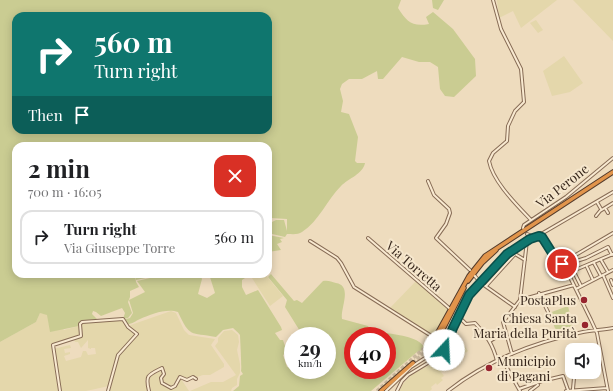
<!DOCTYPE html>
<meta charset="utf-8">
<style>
:root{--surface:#fff;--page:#f2f2f2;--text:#202124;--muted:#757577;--line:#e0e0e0}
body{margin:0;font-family:"Playfair Display",serif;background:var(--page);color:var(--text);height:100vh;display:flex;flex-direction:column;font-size:15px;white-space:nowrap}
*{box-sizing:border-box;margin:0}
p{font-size:13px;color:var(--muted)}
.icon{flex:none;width:22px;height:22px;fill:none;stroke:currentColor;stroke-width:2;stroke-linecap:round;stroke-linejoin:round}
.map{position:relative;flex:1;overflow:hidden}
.side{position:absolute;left:12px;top:142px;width:260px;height:136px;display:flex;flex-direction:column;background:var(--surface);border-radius:12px;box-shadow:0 2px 10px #0003}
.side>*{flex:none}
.banner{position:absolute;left:12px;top:12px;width:260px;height:122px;border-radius:12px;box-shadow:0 2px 10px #0003;background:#0f766e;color:#fff;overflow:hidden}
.fabs{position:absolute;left:565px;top:343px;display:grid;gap:8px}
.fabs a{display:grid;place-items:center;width:36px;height:36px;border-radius:8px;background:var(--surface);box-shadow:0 2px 10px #0003;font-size:20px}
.speed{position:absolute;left:284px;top:327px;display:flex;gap:8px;font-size:20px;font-weight:700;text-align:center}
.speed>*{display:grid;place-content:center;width:52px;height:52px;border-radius:50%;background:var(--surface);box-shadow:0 2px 10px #0003;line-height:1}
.speed small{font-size:10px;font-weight:400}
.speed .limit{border:6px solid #d22;background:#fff;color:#111}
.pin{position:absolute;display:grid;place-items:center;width:34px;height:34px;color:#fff;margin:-17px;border:2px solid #fff;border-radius:50%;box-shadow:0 1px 4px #0007}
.me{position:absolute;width:44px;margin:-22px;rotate:20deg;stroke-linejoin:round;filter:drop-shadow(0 0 3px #0008)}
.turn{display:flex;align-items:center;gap:14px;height:84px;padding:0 16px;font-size:18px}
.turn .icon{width:52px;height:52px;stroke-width:2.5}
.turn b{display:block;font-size:28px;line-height:34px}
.then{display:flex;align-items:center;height:38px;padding:0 16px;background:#0003;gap:8px;font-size:15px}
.round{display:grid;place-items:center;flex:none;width:42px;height:42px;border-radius:12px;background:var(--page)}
.overview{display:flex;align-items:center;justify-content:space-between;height:68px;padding:0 16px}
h1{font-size:24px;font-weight:700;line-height:30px}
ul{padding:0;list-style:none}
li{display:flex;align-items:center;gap:12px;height:54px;margin:0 8px 6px;padding:0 8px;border:2px solid var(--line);border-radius:12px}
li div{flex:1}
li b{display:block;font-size:15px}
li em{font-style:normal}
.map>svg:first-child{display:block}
.farmland{fill:#e4d7ab}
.green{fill:#cacc92;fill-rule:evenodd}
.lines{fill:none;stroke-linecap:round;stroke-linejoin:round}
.minor-tunnel{stroke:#c9b89d;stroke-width:2;stroke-dasharray:2 1;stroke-linecap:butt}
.highway-tunnel{stroke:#c9b89d;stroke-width:3.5;stroke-dasharray:3.5 2;stroke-linecap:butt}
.minor-casing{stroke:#876c56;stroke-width:4}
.highway-casing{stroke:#543b2b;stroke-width:5.5}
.minor{stroke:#f9ead1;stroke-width:2}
.highway{stroke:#e1944b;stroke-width:3.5}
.route-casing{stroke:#0a4d48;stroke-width:10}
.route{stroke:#0f766e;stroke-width:7}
.poi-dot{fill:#97252f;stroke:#f6e7cd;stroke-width:1.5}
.labels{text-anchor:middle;stroke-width:4;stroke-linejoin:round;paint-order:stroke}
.street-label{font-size:13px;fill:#36261b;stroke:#f6e7cd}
.poi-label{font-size:13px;fill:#36261b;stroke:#f6e7cd;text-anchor:end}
</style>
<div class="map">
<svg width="613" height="391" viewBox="0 0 613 391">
<rect width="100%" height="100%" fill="#eedcbe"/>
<!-- farmland -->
<path class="farmland" d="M497,0H557L521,28L513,11L499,18Z
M573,0H613V41Z
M536,20L543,30L538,33L530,23Z
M564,56L583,83L570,92L552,96L543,71Z
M252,274H265L283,296L270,306L250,275Z
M417,280L449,308L441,334L438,339L388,310Z
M171,311L176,313L184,330L189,335L215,339L211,345L224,364V367L210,375H203L197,377L193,375L187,378L182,376L178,377L172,386L162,381L165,374L162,366L149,373L145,380L148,391H110L119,356L138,335L137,331L128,326Z
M40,313L47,314L64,330L79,326L81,335L51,344L58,391H0V342L36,322Z
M122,320L127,328L136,334L117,355L109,386L86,391H61L53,349L70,345L71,348L64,349L65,353L70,352V354L64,356L66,361L81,357L83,351H86L88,355L96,354L95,348H91V349L88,348V340L81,348L78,342H75L74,339L83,335L81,323Z
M454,329L468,351L462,356V361L460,363L455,360L451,364L447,359L443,362L446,368L441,372L444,376L441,378L443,380L437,385L436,383L431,387L432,389L430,391H399L403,384L411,375L439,360L445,352Z
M232,330L238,335L239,342L237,350L240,364V373L237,379V385L232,388L231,391H190L211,382H223L236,375L215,346L218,342V338L224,331Z
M161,371L162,374L159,378L161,384L173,389L181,379L189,391H151L149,380L152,375Z"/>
<!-- green -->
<path class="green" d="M0,0H401L398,8C407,22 412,27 429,24L426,17L433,12L453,29L475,59L476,76L454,97L445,96L440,89L438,67L430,62H419L402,57L383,79H378L377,71L362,79H349L342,84L340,89L343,101L341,112L349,114L358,137L355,161L357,163H365C363,174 349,178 341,186C327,200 319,221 302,232C298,235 292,234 287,234L285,237L268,233V224L276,220H284L287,231V219L271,218L268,220V146H16V274H135L136,282L139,287L130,291V297L128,302L132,313L128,318L123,319L125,313L122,308L101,316L96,312L93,311L92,314L98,320L82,321L79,323V326L50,332L47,315L40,313L36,322L0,342ZM16,16H268V130H16Z
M432,0H444L438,10L433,8Z
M268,235L284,238L280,239L282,242L277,244L281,250L268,252Z
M136,274H200L202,279L198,294L207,298L215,293L209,274H247L248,276L242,280V287L246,295L258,290L281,327L282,330L275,333L280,340H283L287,352L283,355L287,367H293V370H327V336H303L285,307L287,300L268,277L271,274L294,301L297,300L302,303L323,281C329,280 331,282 336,283C353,286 340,308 342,319L368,326L374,336H353V370H387V336H382L387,333C398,335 421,337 425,349L417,352L371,391H233L239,386L240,376L243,374L241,371C242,368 240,337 240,335C238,332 235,330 233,328L223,330L216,337C190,332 190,338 178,312C167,308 151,314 140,319C135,321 132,325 125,324L123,320L130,318L133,313L129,300L145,292L137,281L150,278L178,276L150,277L136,280Z
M568,306L574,331L558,336L549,313Z"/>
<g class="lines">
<!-- minor-tunnel -->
<path class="minor-tunnel" d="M452,311L459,317"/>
<!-- highway-tunnel -->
<path class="highway-tunnel" d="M413,363L430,347L441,333
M377,391L423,349L438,332"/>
<defs>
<path id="minor" d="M493,0L501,29L521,69L524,102L515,111L508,126L507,141L493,153L489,161C493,182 517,205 531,220
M428,181L434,195L449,209L450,213L446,224L436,238L470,270
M597,202L601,209
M605,208L608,213
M596,216L600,211L613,203
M523,228L524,225L566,197L613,158
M540,233L554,256L564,265L591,320L597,333L608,391
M527,234L532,236L541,237
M368,238L449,308
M310,241L337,258L341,263L354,287L441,342L439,349L411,367L386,391
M601,260L608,272
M562,263L613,233
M594,263L601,276
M564,265L586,258L608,247L612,255
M587,267L593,280
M574,272L581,286
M568,273L613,254
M474,275L481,283L515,307
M603,275L613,298
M611,280L613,285
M486,286L515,254L525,260
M576,289L613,270
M539,293L548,312
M520,300L574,285
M460,318L466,324L475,323C486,335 493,344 497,361
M490,341L495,338
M512,354L503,322L520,300L527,241
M502,359L520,391
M519,389L542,381L563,376L568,390
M573,389L574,378
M60,391L53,345L81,336L80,324L82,322L123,319L128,327L137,334L118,355L108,391
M149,391C145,375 148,375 162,368L164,374L161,378L162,383L171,388L175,386L180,377L187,380L193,377L196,379
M397,391L402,381L408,375L441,355L469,295L507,254L613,192
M448,391C486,361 535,342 583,332C593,330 603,330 613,328
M530,391L538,385L537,382
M566,391L607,388"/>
<path id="highway" d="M468,281L482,263L496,250
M438,332L469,276L485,256L613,172
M441,333L464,288
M381,391L413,363"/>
</defs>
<!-- minor casing -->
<use href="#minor" class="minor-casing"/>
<!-- highway casing -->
<use href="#highway" class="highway-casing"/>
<!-- minor -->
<use href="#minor" class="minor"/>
<!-- highway -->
<use href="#highway" class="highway"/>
</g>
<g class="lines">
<defs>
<path id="route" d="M444,350L453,328L469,295L507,254L530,239L539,236L542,237L554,256L562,264"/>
</defs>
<!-- route casing -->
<use href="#route" class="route-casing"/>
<!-- route -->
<use href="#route" class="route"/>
</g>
<!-- markers -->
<g class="poi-dot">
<circle cx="584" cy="300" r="4"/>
<circle cx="585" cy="325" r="4"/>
<circle cx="489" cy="368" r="4"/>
</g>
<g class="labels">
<!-- street labels -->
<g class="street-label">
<text transform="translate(562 186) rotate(-38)" y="5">Via Perone</text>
<text transform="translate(414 266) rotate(41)" y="5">Via Torretta</text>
</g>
<!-- poi labels -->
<g class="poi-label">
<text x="576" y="305">PostaPlus</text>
<text x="577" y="323">Chiesa Santa<tspan x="577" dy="15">Maria della Purità</tspan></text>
<text x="497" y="366" text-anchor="start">Municipio<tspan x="497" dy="15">di Pagani</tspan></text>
</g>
</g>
</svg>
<div class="fabs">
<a><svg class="icon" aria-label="sound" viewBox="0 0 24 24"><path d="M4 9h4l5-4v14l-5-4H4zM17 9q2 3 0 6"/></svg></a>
</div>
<div class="speed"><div>29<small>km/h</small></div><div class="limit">40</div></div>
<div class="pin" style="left:562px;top:264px;background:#d93025"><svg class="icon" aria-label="arrive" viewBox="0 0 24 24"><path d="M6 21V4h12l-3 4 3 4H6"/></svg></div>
<svg class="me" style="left:444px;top:350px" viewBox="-20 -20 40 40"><circle r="19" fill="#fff"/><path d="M0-13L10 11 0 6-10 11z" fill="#0f766e"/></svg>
<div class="banner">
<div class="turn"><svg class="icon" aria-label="right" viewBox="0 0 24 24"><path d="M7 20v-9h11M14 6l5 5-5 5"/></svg><div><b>560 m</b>Turn right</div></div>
<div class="then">Then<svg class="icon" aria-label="arrive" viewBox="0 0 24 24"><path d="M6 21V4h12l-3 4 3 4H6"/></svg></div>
</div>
<section class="side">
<div class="overview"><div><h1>2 min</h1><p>700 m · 16:05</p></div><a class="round" style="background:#d93025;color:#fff"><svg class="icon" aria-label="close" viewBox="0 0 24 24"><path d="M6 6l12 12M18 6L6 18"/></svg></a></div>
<ul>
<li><svg class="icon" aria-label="right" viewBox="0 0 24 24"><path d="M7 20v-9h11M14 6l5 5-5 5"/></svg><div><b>Turn right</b><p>Via Giuseppe Torre</p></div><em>560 m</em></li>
</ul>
</section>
</div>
